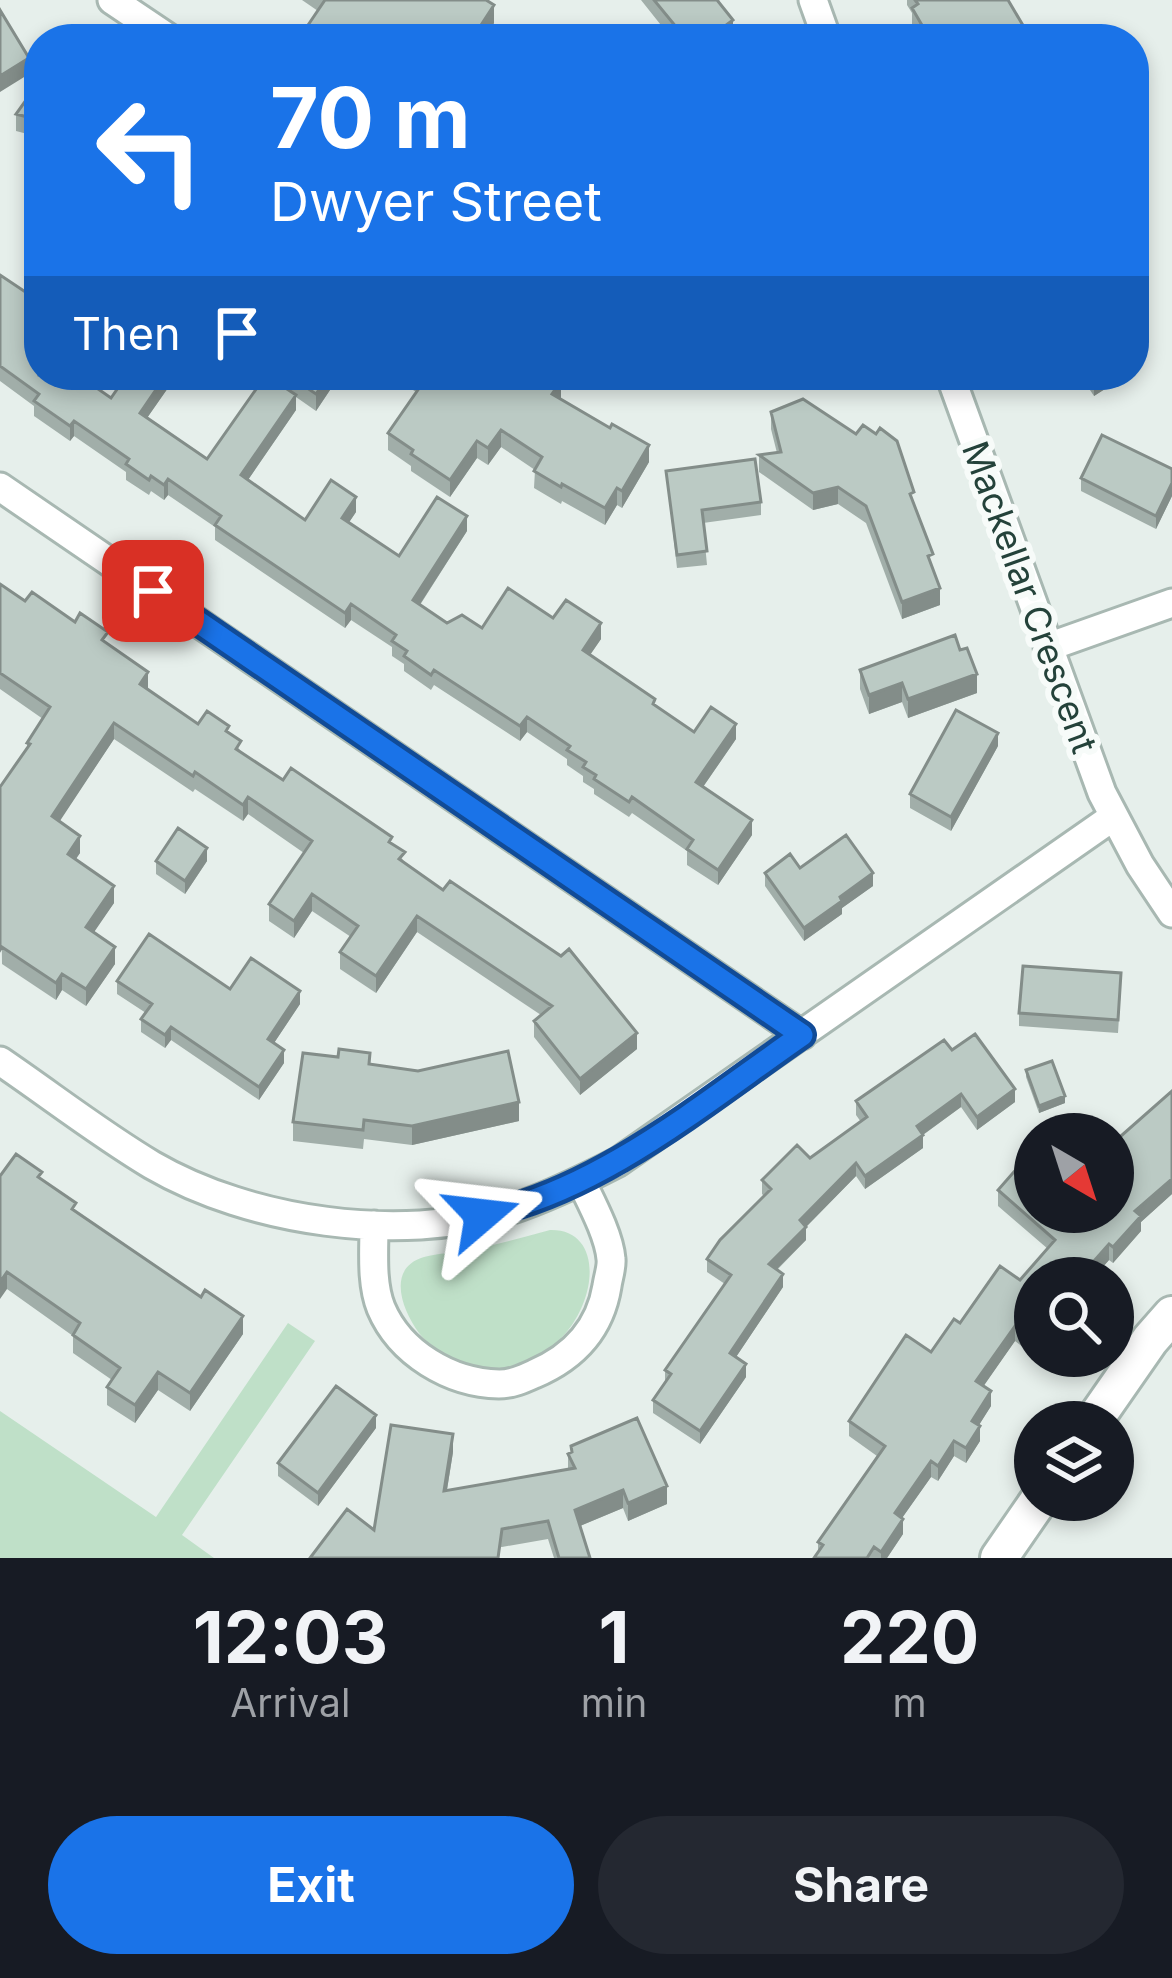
<!DOCTYPE html>
<style>
:root{--surface:#171b24;--page:#242831;--text:#f1f3f6;--muted:#9ea1a6;--accent:#1a73e8}
body{margin:0;font-family:Inter,sans-serif;background:var(--page);color:var(--text);height:100vh;display:flex;flex-direction:column;font-size:45px;white-space:nowrap}
*{box-sizing:border-box;margin:0}
p{font-size:39px;color:var(--muted)}
.icon{flex:none;width:66px;height:66px;fill:none;stroke:currentColor;stroke-width:2;stroke-linecap:round;stroke-linejoin:round}
.map{position:relative;height:1558px;overflow:hidden}
.details{display:flex;flex-direction:column;background:var(--surface);flex:1}
.details>*{flex:none}
.guide{position:absolute;left:24px;top:24px;width:1125px;height:366px;border-radius:48px;box-shadow:0 6px 18px #0003;background:#1a73e8;color:#fff;overflow:hidden}
.needle{width:78px;rotate:141deg}
.buttons{position:absolute;left:1014px;top:1113px;display:grid;gap:24px}
.buttons a{display:grid;place-items:center;width:120px;height:120px;border-radius:50%;background:var(--surface);box-shadow:0 6px 18px #0003;font-size:60px}
.pin{position:absolute;display:grid;place-items:center;width:102px;height:102px;color:#fff;margin:-51px;border-radius:24px;box-shadow:0 6px 18px #0006}
.me{position:absolute;width:132px;margin:-66px;rotate:73deg;stroke-linejoin:round;filter:drop-shadow(0 0 9px #0008)}
.turn{display:flex;align-items:center;gap:42px;height:252px;padding:0 48px;font-size:54px}
.turn .icon{width:156px;height:156px;stroke-width:2.5}
.turn b{display:block;font-size:84px;line-height:102px}
.then{display:flex;align-items:center;height:114px;padding:0 48px;background:#0003;gap:24px;font-size:45px}
.eta{display:flex;justify-content:space-evenly;align-items:center;height:204px;text-align:center}
.eta b{font-size:72px;font-weight:700;line-height:84px}
.button{display:flex;gap:24px;margin-top:auto;padding:24px 48px}
.button a{flex:1;height:138px;border-radius:72px;background:var(--accent);color:#fff;font-size:48px;font-weight:700;line-height:138px;text-align:center}
.button a+a{background:var(--page);color:var(--text)}
.map>svg:first-child{display:block}
.green{fill:#bfe0c8}
.lines{fill:none;stroke-linecap:round;stroke-linejoin:round}
.minor-casing{stroke:#a8b8b2;stroke-width:33}
.tertiary-casing{stroke:#a8b8b2;stroke-width:42}
.minor{stroke:#fff;stroke-width:27}
.tertiary{stroke:#fff;stroke-width:36}
.wall{fill:#a1aea9}
.shaded-wall{fill:#838d89}
.building{fill:#bbcac4;stroke:#838d89;stroke-width:3}
.route-casing{stroke:#114b97;stroke-width:30}
.route{stroke:#1a73e8;stroke-width:21}
.labels{text-anchor:middle;stroke-width:12;stroke-linejoin:round;paint-order:stroke}
.street-label{font-size:36px;fill:#24423a;stroke:#f7fbf9}
</style>
<div class="map">
<svg width="1172" height="1558" viewBox="0 0 1172 1558">
<rect width="100%" height="100%" fill="#e6efeb"/>
<!-- green -->
<path class="green" d="M550,1230C624,1228 589,1370 490,1369C463,1369 435,1354 419,1333C402,1310 386,1268 424,1257C438,1253 455,1253 470,1250C497,1245 523,1237 550,1230Z
M288,1323L315,1341L182,1535L214,1558H0V1411L156,1517Z"/>
<g class="lines">
<defs>
<path id="minor" d="M112,0L170,39
M813,0L827,39
M950,375L1102,793L1140,865L1172,913
M0,487L802,1035
M1048,647L1172,603
M0,1061C50,1095 100,1134 152,1165C250,1222 399,1243 509,1210C546,1198 583,1180 618,1162L1113,817
M374,1225C374,1251 371,1283 381,1308C400,1353 450,1383 499,1384C512,1384 523,1379 534,1374C574,1357 600,1329 607,1286C608,1278 612,1267 611,1259C609,1235 591,1202 581,1181"/>
<path id="tertiary" d="M1093,1422L1150,1340L1172,1315
M999,1558L1039,1500"/>
</defs>
<!-- minor casing -->
<use href="#minor" class="minor-casing"/>
<!-- tertiary casing -->
<use href="#tertiary" class="tertiary-casing"/>
<!-- minor -->
<use href="#minor" class="minor"/>
<!-- tertiary -->
<use href="#tertiary" class="tertiary"/>
</g>
<!-- wall -->
<path class="wall" d="M302,0H486L494,23L484,39H304V31L318,11Z
M641,0H720L718,1L733,37L732,39H672Z
M907,0H1008L1031,39H919L912,27V13L907,5Z
M39,82V137L16,131V114Z
M0,275L39,375L111,398L127,375H177L147,418L207,459L291,392V377L340,375L316,411L296,397V410L248,480L305,520L356,512L349,522L399,556L467,531L420,605L447,623L482,628L553,618L601,639L590,655L655,706L694,732L736,739L703,787L752,835L718,885L687,865V851L632,813L629,817L594,794V789L583,782V776L567,765V759L527,732L520,741L434,685L431,690L404,671V664L392,656V647L351,620L345,628L215,540V527L168,495L164,500L151,491L149,495L126,480V472L74,436L70,441L34,416V406L0,381Z
M391,375H552L561,399L649,462L622,508L617,505L605,525L562,501L561,504L534,488L535,470L501,447L488,465L477,458L450,497L411,471V466L388,450V433L416,392Z
M1080,375H1127L1094,396Z
M771,412L914,503L933,570L940,605L902,619L866,523L838,504L813,510L759,472V455L777,453L771,429Z
M1172,469V496L1156,529L1081,491V478Z
M666,471L761,502V515L703,523L707,565L677,568Z
M0,584L25,601L108,645L148,689L198,724L229,733L241,752L283,780L392,844L405,863L637,1049L580,1095L534,1037V1021L541,1015L417,932L376,993L340,969V952L351,937L312,911L294,938L269,921V904L304,853L248,814L243,821L195,789L193,792L114,739L59,821L80,853L75,859L114,903L93,932L115,964L86,1006L62,990L56,1000L2,964L0,787L27,747V743L43,719L0,689Z
M860,670L977,693L908,718L902,702L869,714L860,689Z
M998,746L951,831L910,808V794Z
M156,861H207L185,894L156,874Z
M800,868L873,886L842,908V914L804,941L765,886V873Z
M117,981L230,989L300,1004L274,1043L284,1063L259,1100L171,1040L165,1048L141,1032V1019L146,1013L117,994Z
M1121,986L1118,1033L1019,1026V1013Z
M952,1050L1015,1102L977,1130L961,1107L923,1135V1148L865,1189L856,1176L806,1227V1240L777,1270L783,1287L736,1357L746,1377L700,1444L653,1413V1400L665,1382V1370L725,1284L707,1272V1259L764,1196L762,1194V1180L810,1158L861,1122L856,1115V1101Z
M370,1065L519,1121L412,1145L364,1139L363,1149L293,1141V1122Z
M1026,1070L1065,1103L1039,1113L1026,1077Z
M1172,1091V1194L1141,1222V1231L1113,1263L1109,1260L1093,1278H1035L1028,1351L1015,1341L983,1386L991,1406L979,1425L980,1441L966,1463L954,1456L938,1481L931,1477L902,1518L903,1534L887,1558H814L818,1551V1542L877,1456L849,1436V1421L931,1352L960,1323L1020,1280L1048,1249L998,1206V1190L1035,1212Z
M0,1176L42,1180L76,1212L243,1334L190,1411L158,1390L135,1423L107,1405V1387L112,1380L73,1353V1336L7,1289Z
M376,1428L318,1506L278,1476V1463Z
M571,1446L667,1504L628,1521L623,1508L580,1526L590,1558H554L548,1539L502,1547L374,1530L453,1452L447,1490L568,1469V1454L571,1453Z"/>
<!-- shaded-wall -->
<path class="shaded-wall" d="M494,5V23L484,39H472Z
M733,20V37L731,39L725,26Z
M29,58V74L0,92V76Z
M166,375H177L140,428V413Z
M329,375H340L316,411V394Z
M1101,375H1127L1094,396V380Z
M561,381V398L552,411V394Z
M296,395V410L241,490V475Z
M74,421V436L70,441V426Z
M501,430V447L488,465V448Z
M477,441V458L450,497V480Z
M649,445V462L622,508V491Z
M168,479V495L164,500V485Z
M1172,483V496L1156,529V516Z
M838,487V504L813,510V493Z
M617,488V505L605,525V508Z
M356,497V512L342,533V518Z
M467,516V531L413,615V600Z
M940,588V605L902,619V602Z
M351,604V620L345,628V613Z
M601,623V639L583,665V650Z
M148,672V689L140,684Z
M977,674V693L908,718V699Z
M902,683V702L869,714V695Z
M527,717V732L520,741V726Z
M114,723V739L52,833V816Z
M736,724V739L696,797V782Z
M998,733V746L951,831V817Z
M248,797V814L243,821V805Z
M752,820V835L718,885V870Z
M80,836V853L68,871V854Z
M207,848V861L185,894V881Z
M873,873V886L842,908V914L804,941V928L840,897Z
M114,886V903L86,944V927Z
M312,894V911L294,938V921Z
M417,916V932L376,993V976Z
M115,947V964L86,1006V989Z
M62,974V990L56,1000V983Z
M300,991V1004L268,1052V1039Z
M171,1027V1040L165,1048V1035Z
M637,1033V1049L580,1095V1079Z
M284,1050V1063L259,1100V1087Z
M1015,1089V1102L977,1130V1117Z
M961,1094V1107L917,1139V1126Z
M1065,1096V1103L1039,1113V1106Z
M519,1102V1121L412,1145V1126Z
M923,1135V1148L865,1189V1176Z
M856,1163V1176L806,1227V1240L769,1277V1264L800,1220Z
M1172,1179V1194L1141,1222V1231L1113,1263V1247L1135,1211Z
M1109,1244V1260L1093,1278H1079Z
M7,1272V1289L0,1299V1282Z
M783,1274V1287L730,1366V1353Z
M243,1316V1334L190,1411V1393Z
M1035,1325V1341L1028,1351V1335Z
M1015,1326V1341L976,1397V1381Z
M746,1364V1377L700,1444V1431Z
M158,1372V1390L135,1423V1405Z
M991,1391V1406L972,1436V1421Z
M376,1415V1428L318,1506V1493Z
M980,1426V1441L966,1463V1448Z
M453,1434V1452L444,1508V1491Z
M954,1441V1456L938,1481V1466Z
M931,1461V1477L895,1528V1513Z
M667,1486V1504L628,1521V1503Z
M623,1490V1508L575,1528V1510Z
M903,1519V1534L887,1558H881V1552Z"/>
<!-- building -->
<path class="building" d="M325,0H486L494,5L472,39H316L304,31Z
M654,0H717L733,20L725,26L732,39H686Z
M915,0H1008L1031,39H930L912,8L918,4Z
M0,10L29,58L0,76Z
M39,82V120L16,114Z
M0,275L39,301V335L33,344L39,348V375H78L111,398L127,375H166L140,413L207,459L266,375L296,395L241,475L305,520L331,480L356,497L342,518L399,556L437,497L467,516L413,600L447,623L462,615L482,628L508,588L553,618L566,600L601,623L583,650L655,699L653,704L694,732L711,707L736,724L696,782L752,820L718,870L687,849L693,840L632,797L629,802L594,779L596,775L583,767L586,762L567,750L570,746L527,717L520,726L434,670L431,675L404,656L407,651L392,641L396,635L351,604L345,613L215,525L221,516L168,479L164,485L151,476L149,480L126,464L129,459L74,421L70,426L34,401L39,394L0,366Z
M293,375H329L316,394L291,377Z
M416,375H552L561,381L552,394L610,428L612,424L649,445L622,491L617,488L605,508L562,484L561,487L534,471L542,457L501,430L488,448L477,441L450,480L411,454L413,450L388,433L424,381Z
M803,399L856,434L863,425L876,434L880,428L897,441L914,492L910,494L933,554L928,556L940,588L902,602L866,506L838,487L813,493L759,455L781,452L771,412Z
M1102,435L1172,469V483L1156,516L1081,478Z
M755,459L761,502L702,510L707,551L677,555L666,471Z
M0,584L25,601L32,592L75,622L80,613L108,632L102,640L148,672L140,684L198,724L207,711L229,726L226,731L241,741L236,749L283,780L291,768L392,837L389,842L405,852L399,859L443,890L450,881L561,956L569,949L637,1033L580,1079L534,1021L552,1006L417,916L376,976L340,952L358,926L312,894L294,921L269,904L312,841L248,797L243,805L195,772L193,776L114,723L52,816L80,836L68,854L114,886L86,927L115,947L86,989L62,974L56,983L2,947L0,950V787L30,744L27,743L50,707L0,673Z
M955,635L960,650L967,648L977,674L908,699L902,683L869,695L860,670Z
M956,710L998,733L951,817L910,794Z
M178,828L207,848L185,881L156,861Z
M846,835L873,873L840,897L842,901L804,928L765,873L790,854L800,868Z
M149,934L230,989L251,958L300,991L268,1039L284,1050L259,1087L171,1027L165,1035L141,1019L152,1004L117,981Z
M1023,966L1121,973L1118,1020L1019,1013Z
M975,1034L1015,1089L977,1117L961,1094L917,1126L923,1135L865,1176L856,1163L800,1220L806,1227L769,1264L783,1274L730,1353L746,1364L700,1431L653,1400L671,1374L665,1370L731,1275L707,1259L720,1240L771,1189L762,1180L797,1145L810,1158L867,1117L856,1101L944,1040L952,1050Z
M339,1049L370,1053L369,1064L418,1071L508,1051L519,1102L412,1126L364,1120L363,1130L293,1122L303,1053L338,1057Z
M1052,1061L1065,1096L1039,1106L1026,1070Z
M1172,1091V1179L1135,1211L1141,1216L1113,1247L1109,1244L1079,1278L1072,1272L1068,1278H1035V1325L1028,1335L1015,1326L976,1381L991,1391L972,1421L980,1426L966,1448L954,1441L938,1466L931,1461L895,1513L903,1519L881,1552L874,1547L867,1558H814L823,1545L818,1542L885,1446L849,1421L906,1335L931,1352L954,1319L960,1323L1000,1266L1020,1280L1055,1240L998,1190L1035,1148V1212H1113V1143Z
M16,1154L42,1172L38,1177L76,1203L72,1209L201,1297L205,1290L243,1316L190,1393L158,1372L135,1405L107,1387L120,1368L73,1335L80,1323L7,1272L0,1282V1176Z
M336,1386L376,1415L318,1493L278,1463Z
M637,1418L667,1486L628,1503L623,1490L575,1510L590,1558H559L548,1521L502,1529L498,1558H310L347,1509L374,1530L391,1425L453,1434L444,1491L575,1468L568,1454L572,1452L571,1446Z"/>
<g class="lines">
<defs>
<path id="route" d="M153,591L802,1035C705,1102 600,1191 482,1215"/>
</defs>
<!-- route casing -->
<use href="#route" class="route-casing"/>
<!-- route -->
<use href="#route" class="route"/>
</g>
<g class="labels">
<!-- street labels -->
<g class="street-label">
<text transform="translate(1030 597) rotate(70)" y="13">Mackellar Crescent</text>
</g>
</g>
</svg>
<div class="buttons">
<a><svg class="needle" viewBox="-14 -14 28 28"><path d="M0-13l5 13h-10z" fill="#e53935"/><path d="M0 13l5-13h-10z" fill="#9ea1a6"/></svg></a>
<a><svg class="icon" aria-label="search" viewBox="0 0 24 24"><circle cx="10" cy="10" r="6"/><path d="M15 15l6 6"/></svg></a>
<a><svg class="icon" aria-label="layers" viewBox="0 0 24 24"><path d="M12 4l9 5-9 5-9-5zM3 14l9 5 9-5"/></svg></a>
</div>
<div class="pin" style="left:153px;top:591px;background:#d93025"><svg class="icon" aria-label="arrive" viewBox="0 0 24 24"><path d="M6 21V4h12l-3 4 3 4H6"/></svg></div>
<svg class="me" style="left:482px;top:1215px" viewBox="-20 -20 40 40"><path d="M0-17L14 15 0 8-14 15z" fill="#1a73e8" stroke="#fff" stroke-width="4"/></svg>
<div class="guide">
<div class="turn"><svg class="icon" aria-label="left" viewBox="0 0 24 24"><path d="M17 20v-9H6M10 6l-5 5 5 5"/></svg><div><b>70 m</b>Dwyer Street</div></div>
<div class="then">Then<svg class="icon" aria-label="arrive" viewBox="0 0 24 24"><path d="M6 21V4h12l-3 4 3 4H6"/></svg></div>
</div>
</div>
<section class="details">
<div class="eta">
<div><b>12:03</b><p>Arrival</p></div>
<div><b>1</b><p>min</p></div>
<div><b>220</b><p>m</p></div>
</div>
<div class="button"><a>Exit</a><a>Share</a></div>
</section>
